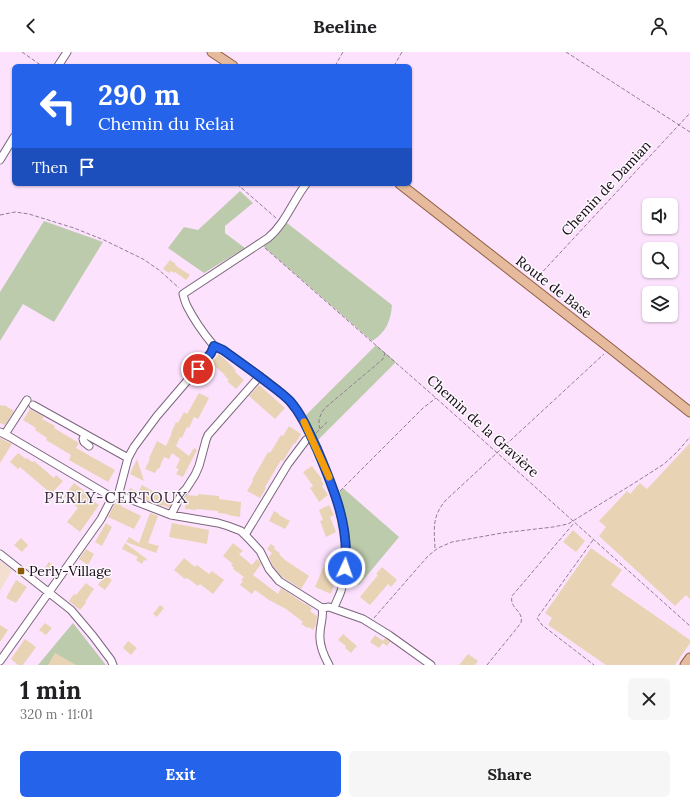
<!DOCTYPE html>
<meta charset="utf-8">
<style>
:root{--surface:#fff;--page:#f6f6f6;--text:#202124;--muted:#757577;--accent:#2563eb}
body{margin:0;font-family:Lora,serif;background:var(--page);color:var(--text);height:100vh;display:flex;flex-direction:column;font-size:15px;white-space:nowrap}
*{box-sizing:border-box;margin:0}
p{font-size:13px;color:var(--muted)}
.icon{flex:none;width:22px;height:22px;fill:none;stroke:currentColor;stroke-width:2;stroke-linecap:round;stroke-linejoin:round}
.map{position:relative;height:613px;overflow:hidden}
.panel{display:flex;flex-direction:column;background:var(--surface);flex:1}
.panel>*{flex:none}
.banner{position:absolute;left:12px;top:12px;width:400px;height:122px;border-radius:6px;box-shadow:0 1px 3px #0004;background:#2563eb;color:#fff;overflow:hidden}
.fabs{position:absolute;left:642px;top:146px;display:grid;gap:8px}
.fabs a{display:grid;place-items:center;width:36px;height:36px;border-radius:6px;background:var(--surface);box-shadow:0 1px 3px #0004;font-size:20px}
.pin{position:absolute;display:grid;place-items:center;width:34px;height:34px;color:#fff;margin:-17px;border:2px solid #fff;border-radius:50%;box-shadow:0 1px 4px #0007}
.me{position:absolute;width:44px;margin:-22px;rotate:3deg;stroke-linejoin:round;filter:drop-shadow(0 0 3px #0008)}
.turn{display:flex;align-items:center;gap:14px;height:84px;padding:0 20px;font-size:18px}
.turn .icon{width:52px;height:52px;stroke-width:2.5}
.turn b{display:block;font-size:28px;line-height:34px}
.then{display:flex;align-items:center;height:38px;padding:0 20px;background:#0003;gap:8px;font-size:15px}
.round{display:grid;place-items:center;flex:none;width:42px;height:42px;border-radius:6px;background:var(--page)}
.head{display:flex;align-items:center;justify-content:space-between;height:68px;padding:0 20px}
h1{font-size:24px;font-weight:700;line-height:30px}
.button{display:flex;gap:8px;margin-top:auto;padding:8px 20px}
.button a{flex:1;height:46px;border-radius:6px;background:var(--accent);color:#fff;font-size:16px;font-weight:700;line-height:46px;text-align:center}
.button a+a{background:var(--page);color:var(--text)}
header{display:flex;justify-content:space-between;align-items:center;height:52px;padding:0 20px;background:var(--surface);font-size:18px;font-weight:700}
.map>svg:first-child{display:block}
.education{fill:#f2dfcf}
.green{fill:#bdcbad}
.building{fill:#e9d3b5}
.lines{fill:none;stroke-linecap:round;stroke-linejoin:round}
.minor-casing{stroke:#7c657d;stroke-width:9}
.major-casing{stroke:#905e42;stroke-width:11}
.path{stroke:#917e91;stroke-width:1;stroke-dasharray:4 2;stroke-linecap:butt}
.minor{stroke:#fff;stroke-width:7}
.major{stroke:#e6bb9d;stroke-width:9}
.route-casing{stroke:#184099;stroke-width:10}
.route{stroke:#2563eb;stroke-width:7}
.slow{stroke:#f59e0b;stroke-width:7}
.poi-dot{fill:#8d5b07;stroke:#fdf8fd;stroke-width:1.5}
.labels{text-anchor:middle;stroke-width:3;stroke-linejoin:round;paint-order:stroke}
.street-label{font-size:14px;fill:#110811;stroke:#fdf8fd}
.poi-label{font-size:14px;fill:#110811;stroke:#fdf8fd;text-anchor:start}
.quarter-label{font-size:16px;letter-spacing:1px;fill:#402c41;stroke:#fdf8fd}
</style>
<header><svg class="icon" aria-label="back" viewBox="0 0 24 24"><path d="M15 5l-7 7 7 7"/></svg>Beeline<svg class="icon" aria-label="person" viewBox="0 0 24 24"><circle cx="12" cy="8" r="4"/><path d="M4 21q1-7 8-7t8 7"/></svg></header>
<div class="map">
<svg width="690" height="613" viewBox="0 0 690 613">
<rect width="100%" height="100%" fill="#fde2fe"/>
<!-- education -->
<path class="education" d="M0,509L12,518L0,539Z"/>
<!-- green -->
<path class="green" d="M240,139L253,151L225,174V181L245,196L204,221L168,196L184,175L198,178Z
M44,169L103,190L54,270L23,252L0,289V240Z
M287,171L392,253C391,268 386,281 372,289L263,194L277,183Z
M376,293L396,310L317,389L305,364Z
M343,436L399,485L359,533L353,529L351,531L347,528L348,481L344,459L339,440Z
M73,571L106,613H38Z"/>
<!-- building -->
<path class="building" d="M170,208L176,212L175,213L190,223L186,228L175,220L174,221L171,219L169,221L163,217Z
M219,302L232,314L236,319L235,320L244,328L236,337L227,329L229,328L224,323H225L211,311Z
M259,333L285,356L275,367L249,344Z
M199,341L209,346L198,367L194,365L189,376L187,375L182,386L180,385L176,394L189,404L194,396L197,398L183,425L176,422L179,417L176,416L180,407L172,401L169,407L164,405L159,417L158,416L155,421L145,417L150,407L149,406L157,389L166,394L172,381H171L176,370L178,371L184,360L187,362Z
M0,353L3,354L4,353L14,359L5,373L0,371Z
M30,357L44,365L42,367L55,374L54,376L79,391L76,396L115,418L108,430L69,408L71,403L46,388L47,386L35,378L36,376L23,368Z
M289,374L301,382L295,392L294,391L283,409L281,408L265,435L266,436L260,446L247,439L253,429L252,428L268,400L270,401L281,383L283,384Z
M0,386L12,392L0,411Z
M690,391V547L686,543L675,554L599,484L606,475L599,469L627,439L630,442L640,431L647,437Z
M18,401L26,407L27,406L32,410L34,409L54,426L56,423L63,429L52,441L55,444L50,449L44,444L48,439L20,415L18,417L10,410Z
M137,407L144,429L130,422Z
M312,414L322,427L321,428L324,432L322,434L328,443L319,450L310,436L313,434L303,420Z
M74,431L88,442L87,444L99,453L80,480L67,470L78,456L64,444Z
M142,433L172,450L169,456L163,453L162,454L156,452L153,450L154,448L150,447L149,449L137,443V444L127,441L130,436L138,440Z
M198,442L219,444V447L241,450L240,465L228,463V462L218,461V459L196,457V458L185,457L186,444L187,443L198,444Z
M116,449L122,452L121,454L141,464L134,477L108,465Z
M329,453L334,463L330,465L336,480L326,485L320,469L323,468L319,458Z
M274,459L279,462V463L290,469L285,477L269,469Z
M150,461L158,464L148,491L159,494L156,501L126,490L129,485L139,491Z
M106,471L112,475L102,494L95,490Z
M172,471L209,478L207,492L169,485Z
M573,478L585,489L576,500L563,490Z
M21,486L28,493L22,500L14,493Z
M125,491L147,507L146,509L144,508L142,512L136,508L138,505L122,497Z
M233,491L243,499L239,502L252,513L257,507L260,510L261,512L253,523L278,542L281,536L305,552V551L312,556L310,559L317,564L316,573L313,578L309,575L308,576L301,572L303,570L286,557L269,548L255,538L252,542L240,533L243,529L241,528L244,525L233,517L234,516L231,513L233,512L223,504Z
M271,492L275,495L274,497L280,501L279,502L285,508L309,524L301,537L281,524L273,514L269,505L272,501L267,497Z
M591,496L622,518L611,533L690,588V591L675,613H606L548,573L552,566L545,561Z
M86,497L94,502L88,513L79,507Z
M329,502L341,508L337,516L338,517L332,532L334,533L331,542L315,535Z
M184,506L195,515L197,513L209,522L212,519L224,528L213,542L200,532L198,534L187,526L185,527L174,518Z
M49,510L56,515L51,522L44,517Z
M382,515L397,528L391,535L388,532L370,553L360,545L378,523L376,522Z
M105,523L112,528L105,538L98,533Z
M16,528L27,535L16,551L6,546Z
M86,531L94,537L85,550L86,551L80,558L69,549L74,542L76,543Z
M160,553L164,556L157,565L153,562Z
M45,571L52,576L46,583L39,578Z
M0,573L8,578L0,590Z
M343,582L357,594L351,601L345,596L346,594L338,588Z
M375,583L383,589L385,586L390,590L387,594L383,591L379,596L370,590Z
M25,587L36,595L23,613H18L11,607Z
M128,589L137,596L131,603L123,596Z
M55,601L76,613H48Z
M468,602L478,609L475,613H459Z"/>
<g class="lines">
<defs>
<path id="minor" d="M58,14L67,0
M0,108L14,85
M214,294L223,298C237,308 251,318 265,328C274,335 283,341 290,350C303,364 311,383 318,400C338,445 355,490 341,539C339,545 336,550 334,556
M33,353L128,406
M0,380L10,385L108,443L113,444H122L171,463L218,471L228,474L241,479L248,486L260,499L269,517L279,529L322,556
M5,382L27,348
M85,382L83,387L84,390L89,394
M118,444L128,406L134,395L157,364L211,301L214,294C204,282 194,268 187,254C185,250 184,246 183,242L268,186C285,172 293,149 306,132
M171,463L182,441L186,437L195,423L199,414L206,388L208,383L260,324
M245,483L288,412L306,388L311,385
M0,502L71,558L93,584L111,608L113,613
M322,556L329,555L363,567L389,583L431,613
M322,556C324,565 320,573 320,582C319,593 324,604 329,613
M0,609L101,467L113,444"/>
<path id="major" d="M212,0L233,14
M400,132L611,297L690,360
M685,613L690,606"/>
</defs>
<!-- minor casing -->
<use href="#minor" class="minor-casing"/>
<!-- major casing -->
<use href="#major" class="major-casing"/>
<!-- path -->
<path class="path" d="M22,0L42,14
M566,0L690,80
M335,14L343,0
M394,14L402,0
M237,132L276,166
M0,163L15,160L29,162L74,176L104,188L143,207L159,218L179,236
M265,196L436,346L690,574
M535,228L690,61
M320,377L319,373V367L322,360L325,356L383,307L385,301
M316,381L327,370
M340,439L423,356L436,346
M593,488L537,566L542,573L594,613
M435,496C434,476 432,464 446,448L604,302
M374,566L428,504L438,496L452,490L502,481L553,475L568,472L636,430L664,412L677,400L690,385
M487,613L521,571C524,558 509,557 512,544L574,471"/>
<!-- minor -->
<use href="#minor" class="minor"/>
<!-- major -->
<use href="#major" class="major"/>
</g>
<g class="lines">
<defs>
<path id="route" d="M198,317L211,301L214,294L223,298C237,308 251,318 264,328C273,335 282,341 290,349C302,363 309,380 317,397C333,435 350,474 345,516"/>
</defs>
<!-- route casing -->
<use href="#route" class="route-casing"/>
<!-- route -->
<use href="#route" class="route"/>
<!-- slow -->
<path class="slow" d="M304,370L329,425"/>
</g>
<!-- markers -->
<rect class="poi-dot" x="17" y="515" width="8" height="8" rx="2"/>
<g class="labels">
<!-- street labels -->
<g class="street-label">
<text transform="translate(606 136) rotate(-47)" y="5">Chemin de Damian</text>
<text transform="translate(554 235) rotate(38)" y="5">Route de Base</text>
<text transform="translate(483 374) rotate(42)" y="5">Chemin de la Gravière</text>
</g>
<!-- poi labels -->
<g class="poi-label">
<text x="29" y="524">Perly-Village</text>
</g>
<!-- quarter labels -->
<g class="quarter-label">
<text x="116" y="451">PERLY-CERTOUX</text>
</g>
</g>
</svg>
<div class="fabs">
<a><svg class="icon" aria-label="sound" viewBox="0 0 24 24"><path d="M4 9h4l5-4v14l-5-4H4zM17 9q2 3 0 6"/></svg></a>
<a><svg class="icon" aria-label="search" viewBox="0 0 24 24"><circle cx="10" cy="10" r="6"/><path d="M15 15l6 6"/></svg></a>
<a><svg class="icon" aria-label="layers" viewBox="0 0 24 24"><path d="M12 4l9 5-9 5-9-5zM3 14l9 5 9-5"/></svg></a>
</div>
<div class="pin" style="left:198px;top:317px;background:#d93025"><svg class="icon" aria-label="arrive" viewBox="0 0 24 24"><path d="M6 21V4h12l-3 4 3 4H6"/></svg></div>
<svg class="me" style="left:345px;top:516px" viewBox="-20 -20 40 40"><circle r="17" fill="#2563eb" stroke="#fff" stroke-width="3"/><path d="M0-11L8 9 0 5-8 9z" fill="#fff"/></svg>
<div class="banner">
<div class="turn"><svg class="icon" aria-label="left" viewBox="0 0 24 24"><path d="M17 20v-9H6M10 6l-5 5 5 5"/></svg><div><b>290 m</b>Chemin du Relai</div></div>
<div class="then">Then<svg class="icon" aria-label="arrive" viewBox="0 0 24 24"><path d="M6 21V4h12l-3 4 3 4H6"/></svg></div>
</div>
</div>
<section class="panel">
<div class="head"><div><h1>1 min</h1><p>320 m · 11:01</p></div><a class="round"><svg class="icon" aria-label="close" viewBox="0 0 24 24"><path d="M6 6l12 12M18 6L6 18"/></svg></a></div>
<div class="button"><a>Exit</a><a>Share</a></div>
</section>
